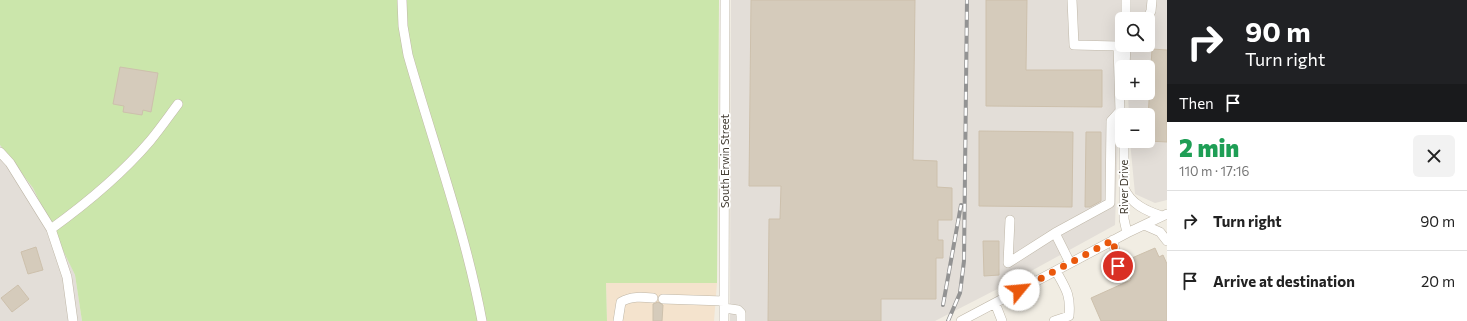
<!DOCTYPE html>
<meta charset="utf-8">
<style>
:root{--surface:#fff;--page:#f2f2f2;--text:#222;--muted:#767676;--line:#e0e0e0}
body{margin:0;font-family:Commissioner,sans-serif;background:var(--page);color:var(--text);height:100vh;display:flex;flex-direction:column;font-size:15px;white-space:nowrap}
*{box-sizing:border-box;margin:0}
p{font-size:13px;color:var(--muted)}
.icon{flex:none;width:22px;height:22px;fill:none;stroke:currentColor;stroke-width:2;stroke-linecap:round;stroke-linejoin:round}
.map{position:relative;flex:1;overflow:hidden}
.side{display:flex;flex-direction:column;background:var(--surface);width:300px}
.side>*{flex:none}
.banner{background:#202124;color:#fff;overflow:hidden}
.controls{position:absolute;left:1115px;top:12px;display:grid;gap:8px}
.controls a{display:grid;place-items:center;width:40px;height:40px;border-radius:6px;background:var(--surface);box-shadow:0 4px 16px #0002;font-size:20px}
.pin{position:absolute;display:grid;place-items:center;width:34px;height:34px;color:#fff;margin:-17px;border:2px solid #fff;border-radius:50%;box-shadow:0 1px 4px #0007}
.me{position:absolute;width:44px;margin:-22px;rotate:62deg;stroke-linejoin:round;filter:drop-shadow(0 0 3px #0008)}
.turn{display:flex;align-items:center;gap:14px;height:84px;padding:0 12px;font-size:18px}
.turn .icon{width:52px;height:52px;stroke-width:2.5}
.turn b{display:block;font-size:28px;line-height:34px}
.then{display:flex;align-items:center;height:38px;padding:0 12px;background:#0003;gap:8px;font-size:15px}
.round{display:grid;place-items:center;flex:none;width:42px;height:42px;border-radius:6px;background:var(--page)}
.overview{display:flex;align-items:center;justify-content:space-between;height:68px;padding:0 12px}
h1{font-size:24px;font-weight:800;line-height:30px;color:#1e9e55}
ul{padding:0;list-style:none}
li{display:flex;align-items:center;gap:12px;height:60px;padding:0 12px;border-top:1px solid var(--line)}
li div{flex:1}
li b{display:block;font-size:15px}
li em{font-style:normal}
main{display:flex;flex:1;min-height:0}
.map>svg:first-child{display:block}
.commercial{fill:#f4e3cd}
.industrial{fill:#e3ded8}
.green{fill:#cbe6ab}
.building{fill:#d5cbbb;stroke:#cdc0ac}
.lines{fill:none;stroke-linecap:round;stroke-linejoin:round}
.minor-casing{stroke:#bfb7a8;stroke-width:10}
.minor{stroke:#fff;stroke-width:9}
.rail-casing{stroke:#939393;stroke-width:4}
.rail{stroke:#fff;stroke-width:2.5;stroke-dasharray:8;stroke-linecap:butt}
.route{stroke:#ea580c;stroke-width:7;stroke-dasharray:0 12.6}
.labels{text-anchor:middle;stroke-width:3.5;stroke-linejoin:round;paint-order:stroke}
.street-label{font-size:11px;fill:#433d33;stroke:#fff}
</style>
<main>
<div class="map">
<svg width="1167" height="321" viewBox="0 0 1167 321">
<rect width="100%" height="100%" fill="#f1ede3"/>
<!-- commercial -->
<path class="commercial" d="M606,283H717L714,321H607Z"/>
<!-- industrial -->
<path class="industrial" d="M731,0H1124L1122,19L1115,225L1011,282L935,321H730Z
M1126,0H1167V200L1155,203L1135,194L1130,141H1148V115H1129L1128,93H1148V67H1127L1126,45H1148V19H1126Z
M0,145L33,188L63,248L75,275L82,321H0Z"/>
<!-- green -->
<path class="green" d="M0,0H719L717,283H606L607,321H82L75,275L33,188L0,145Z"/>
<!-- building -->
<path class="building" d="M751,0H915L913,160L937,161V187L952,188V220H938V240H943V258H936V299H881V321H768L769,219H780L781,186H749Z
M986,0H1027L1026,70H1102V107L986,106Z
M1152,49L1167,50V142L1148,141V118Z
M120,67L158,73L151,112L143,110L142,115L123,112L124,106L113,104Z
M979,131L1073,132L1072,207L979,206Z
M1086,132H1101V201L1090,207H1085Z
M983,241H999V275L984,276Z
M36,247L43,270L28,274L21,252Z
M1155,248L1159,257L1163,255L1167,264V321H1101L1091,298L1131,280L1125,261Z
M18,285L29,299L12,312L1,298Z
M658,302L663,305L662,321H653V304Z"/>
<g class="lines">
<defs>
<path id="minor" d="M402,0L403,26L408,55C433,143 465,230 482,321
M1126,19V0
M1147,19L1151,11L1152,0
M1125,67L1126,45
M1124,141V219L1127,233
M0,152L10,163L51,229L67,277L73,321
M1124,188C1131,204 1146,211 1162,216
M1010,220L1008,263L1055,233L1070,263
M1144,225L1160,232L1167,241
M51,229C87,203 121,175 150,141C160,129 169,116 178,104
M1055,233L1110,203L1111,121L1120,111L1118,46L1074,45L1072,0
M1113,240L1118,266L1114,272
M663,299L724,301
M995,303L1002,321
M724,308L738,310L741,313V321
M618,321L621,302C631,296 642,297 653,298
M724,321L725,0
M961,321L1127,233L1167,214
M1054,321L1069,316C1071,295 1066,289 1056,271"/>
</defs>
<!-- minor casing -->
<use href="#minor" class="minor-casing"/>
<!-- minor -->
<use href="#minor" class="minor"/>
<defs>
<path id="rail" d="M943,305L961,205
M948,321L960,293L964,261L967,0"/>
</defs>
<!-- rail casing -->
<use href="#rail" class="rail-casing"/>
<!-- rail -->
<use href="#rail" class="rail"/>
</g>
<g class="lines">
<!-- route -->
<path class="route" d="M1019,290L1113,240L1118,266"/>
</g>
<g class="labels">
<!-- street labels -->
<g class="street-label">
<text transform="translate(725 161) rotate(-90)" y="4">South Erwin Street</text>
<text transform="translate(1124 187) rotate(-90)" y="4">River Drive</text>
</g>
</g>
</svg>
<div class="controls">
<a><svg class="icon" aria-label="search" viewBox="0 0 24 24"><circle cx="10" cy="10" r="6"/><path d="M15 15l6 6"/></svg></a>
<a>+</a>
<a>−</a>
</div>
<div class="pin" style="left:1118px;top:266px;background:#d93025"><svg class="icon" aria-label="arrive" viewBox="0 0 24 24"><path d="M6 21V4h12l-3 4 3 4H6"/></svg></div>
<svg class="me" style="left:1019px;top:290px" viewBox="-20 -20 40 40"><circle r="19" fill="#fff"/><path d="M0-13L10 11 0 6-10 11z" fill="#ea580c"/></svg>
</div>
<section class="side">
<div class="banner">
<div class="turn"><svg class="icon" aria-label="right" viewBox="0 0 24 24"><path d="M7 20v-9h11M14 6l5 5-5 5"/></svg><div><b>90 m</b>Turn right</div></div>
<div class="then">Then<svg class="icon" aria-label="arrive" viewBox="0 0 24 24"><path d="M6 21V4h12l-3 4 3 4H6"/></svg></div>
</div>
<div class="overview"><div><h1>2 min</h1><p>110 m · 17:16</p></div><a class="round"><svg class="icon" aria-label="close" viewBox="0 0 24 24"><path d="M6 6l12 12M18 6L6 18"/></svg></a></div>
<ul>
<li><svg class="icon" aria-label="right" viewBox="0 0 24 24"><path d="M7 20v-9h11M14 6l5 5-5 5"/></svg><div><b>Turn right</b></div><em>90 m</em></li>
<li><svg class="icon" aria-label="arrive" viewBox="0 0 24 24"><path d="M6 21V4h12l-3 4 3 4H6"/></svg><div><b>Arrive at destination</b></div><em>20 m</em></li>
</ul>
</section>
</main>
